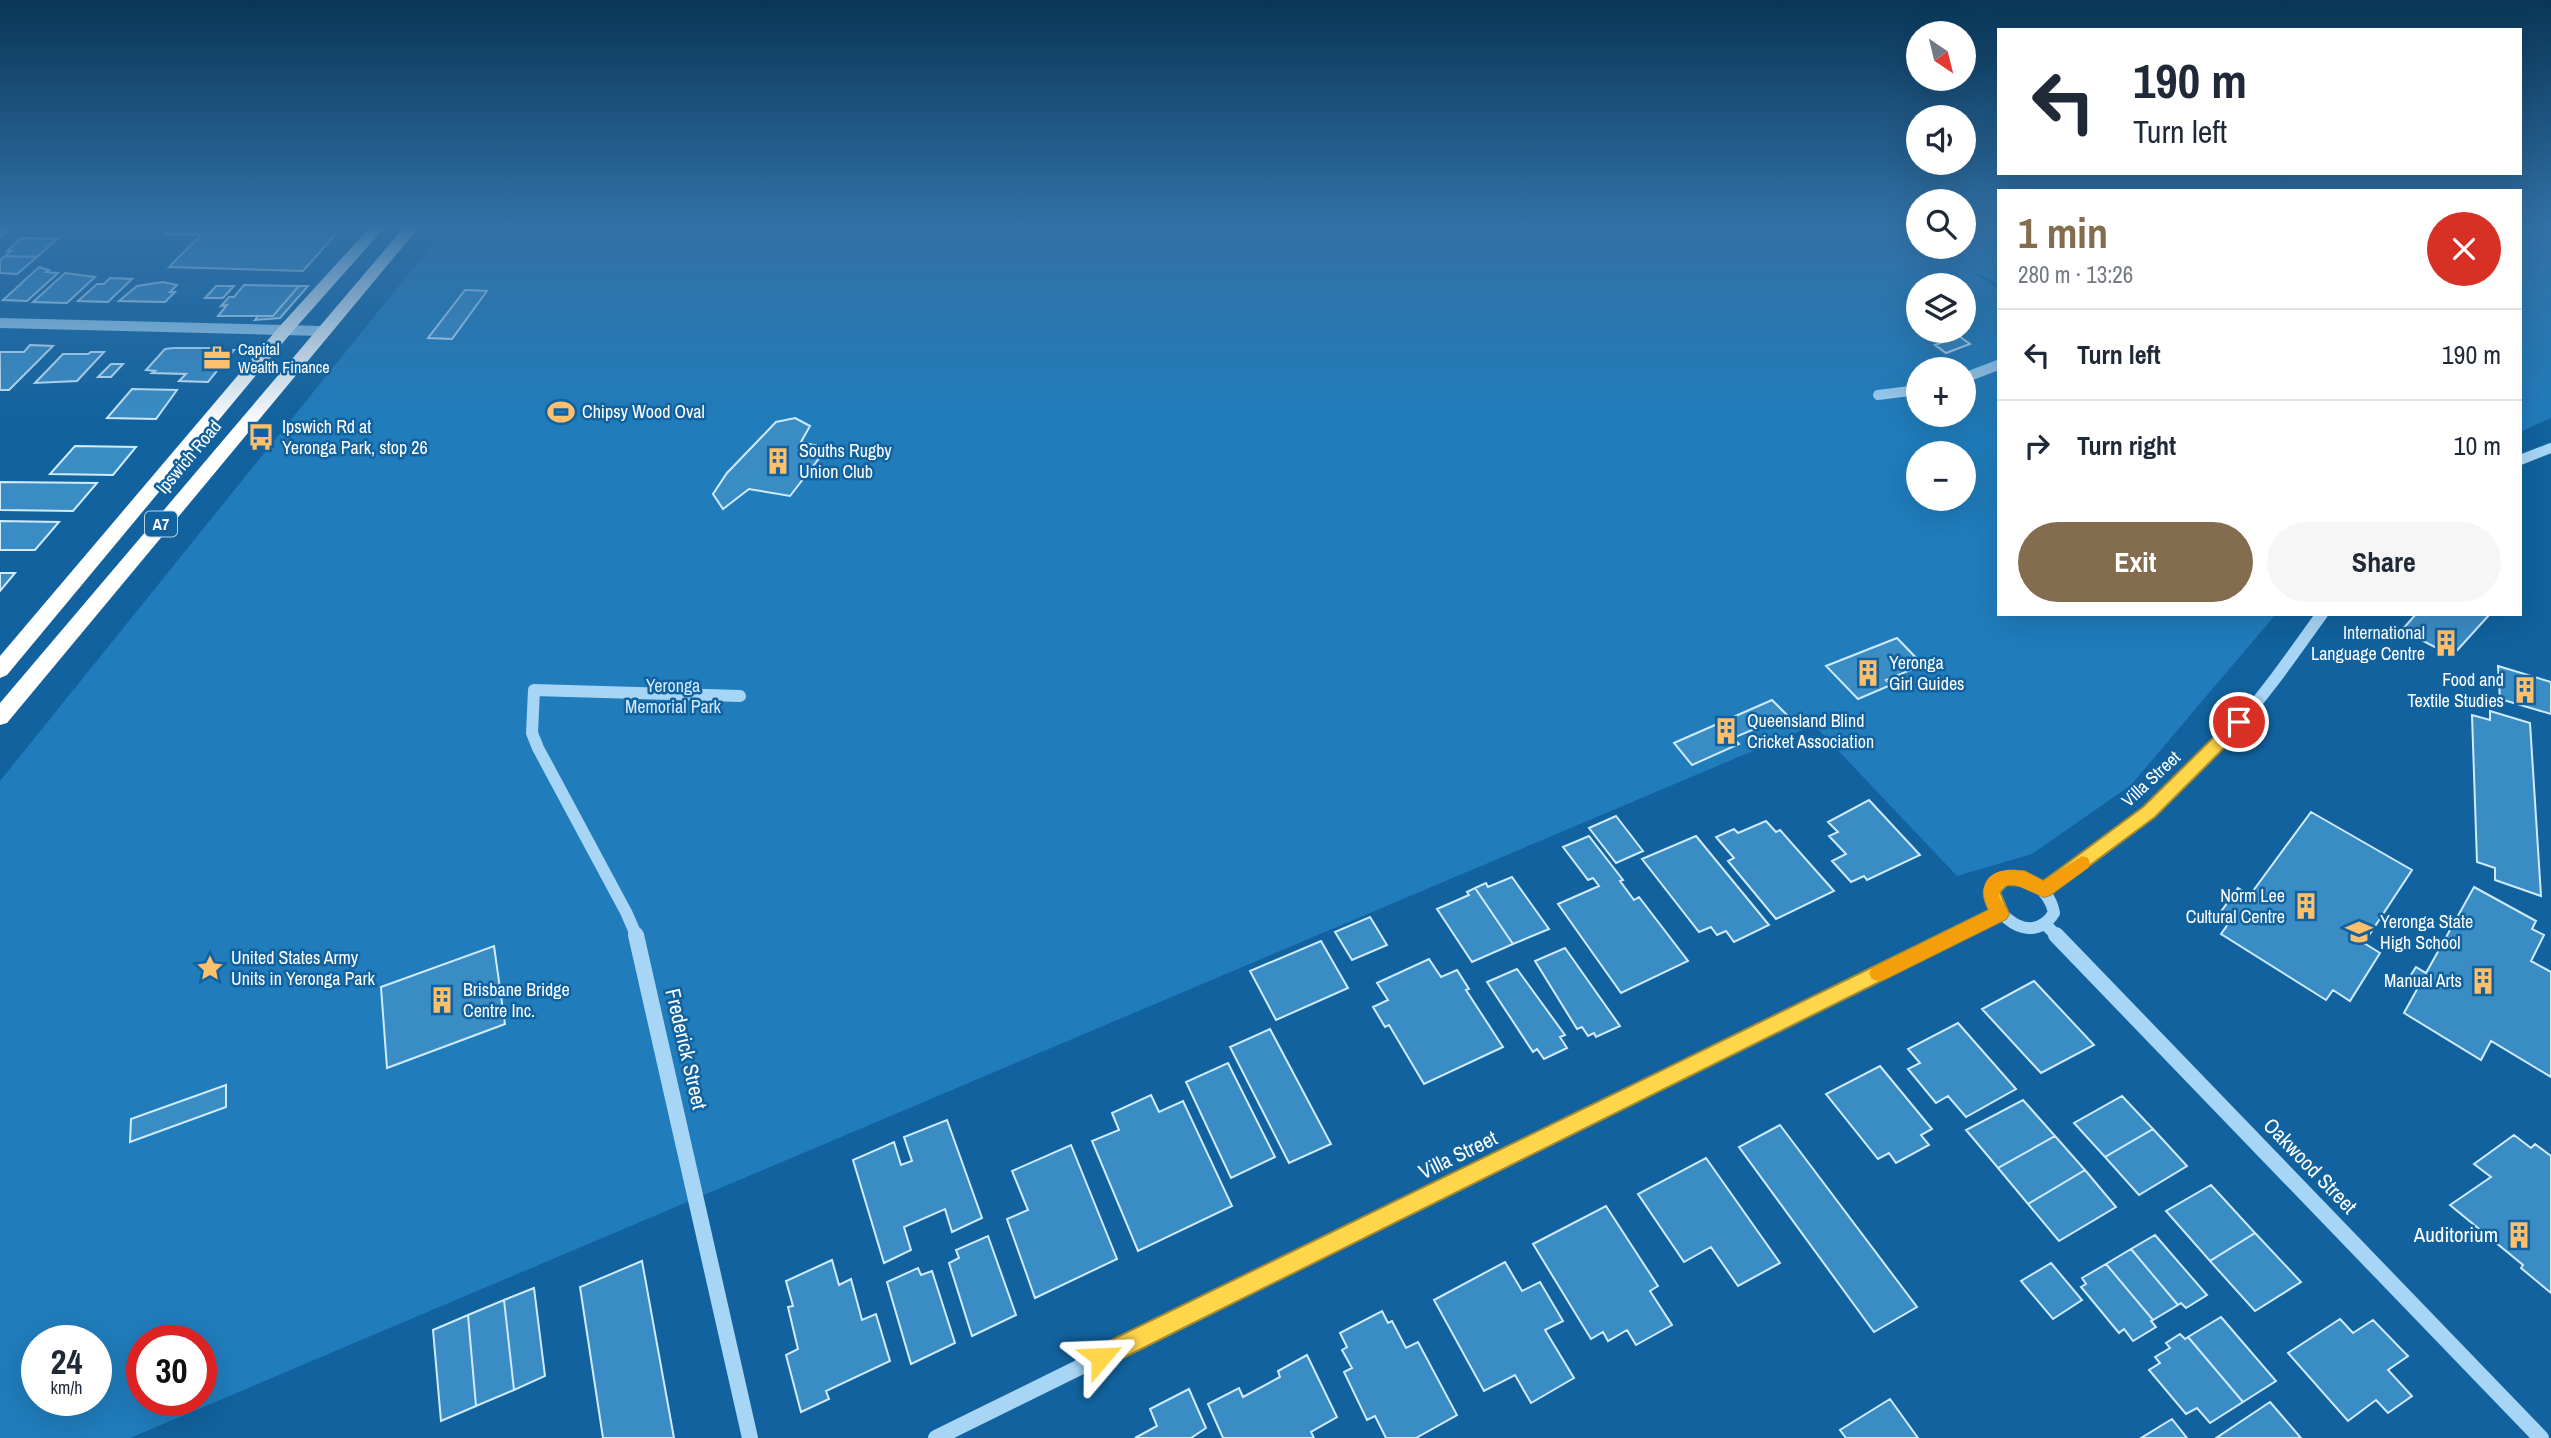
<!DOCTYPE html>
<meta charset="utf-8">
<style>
:root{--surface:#fff;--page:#f6f6f7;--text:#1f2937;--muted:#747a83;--line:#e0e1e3;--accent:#846c4e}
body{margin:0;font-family:"Archivo Narrow",sans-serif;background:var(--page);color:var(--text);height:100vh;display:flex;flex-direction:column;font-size:26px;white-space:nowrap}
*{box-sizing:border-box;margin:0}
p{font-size:23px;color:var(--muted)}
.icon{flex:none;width:38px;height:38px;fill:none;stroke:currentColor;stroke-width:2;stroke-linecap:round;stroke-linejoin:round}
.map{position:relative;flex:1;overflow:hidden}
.sheet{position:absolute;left:1997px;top:189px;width:525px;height:427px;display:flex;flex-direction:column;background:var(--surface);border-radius:0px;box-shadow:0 7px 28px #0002}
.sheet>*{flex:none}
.hud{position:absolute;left:1997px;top:28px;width:525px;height:147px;border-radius:0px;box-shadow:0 7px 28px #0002;background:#fff;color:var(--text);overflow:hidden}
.needle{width:46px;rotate:145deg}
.fabs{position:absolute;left:1906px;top:21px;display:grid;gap:14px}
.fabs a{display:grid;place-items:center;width:70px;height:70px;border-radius:50%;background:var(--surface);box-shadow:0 7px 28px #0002;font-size:35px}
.speed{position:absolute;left:21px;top:1325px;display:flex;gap:14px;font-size:35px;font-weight:700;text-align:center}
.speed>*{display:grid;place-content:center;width:91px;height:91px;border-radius:50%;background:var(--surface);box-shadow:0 7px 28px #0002;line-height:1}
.speed small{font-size:18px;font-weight:400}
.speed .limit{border:10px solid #d22;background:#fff;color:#111}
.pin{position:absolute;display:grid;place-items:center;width:60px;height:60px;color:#fff;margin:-30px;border:4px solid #fff;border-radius:50%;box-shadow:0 2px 7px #0007}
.me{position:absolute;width:77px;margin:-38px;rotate:64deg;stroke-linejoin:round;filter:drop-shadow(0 0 5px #0008)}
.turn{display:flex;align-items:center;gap:24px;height:147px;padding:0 21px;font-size:32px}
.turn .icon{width:91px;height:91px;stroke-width:2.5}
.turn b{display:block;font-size:49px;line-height:60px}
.round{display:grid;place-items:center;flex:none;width:74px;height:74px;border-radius:37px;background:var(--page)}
.summary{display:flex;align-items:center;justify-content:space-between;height:119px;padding:0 21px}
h1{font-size:42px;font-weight:800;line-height:52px;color:var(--accent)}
.action{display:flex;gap:14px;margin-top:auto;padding:14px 21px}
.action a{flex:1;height:80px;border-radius:42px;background:var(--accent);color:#fff;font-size:28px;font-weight:800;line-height:80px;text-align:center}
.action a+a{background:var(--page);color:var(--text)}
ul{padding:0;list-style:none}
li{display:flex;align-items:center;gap:21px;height:91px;padding:0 21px;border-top:2px solid var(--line)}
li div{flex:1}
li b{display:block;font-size:26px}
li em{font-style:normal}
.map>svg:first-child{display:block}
.green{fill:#207cbb;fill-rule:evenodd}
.building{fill:#3a8cc5;stroke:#d0ebfe;stroke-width:2}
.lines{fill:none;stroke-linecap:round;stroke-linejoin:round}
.minor-far2{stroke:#a7d5f5;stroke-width:10}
.minor-far1{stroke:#a7d5f5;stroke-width:12}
.minor{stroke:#a7d5f5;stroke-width:16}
.highway{fill:#fff;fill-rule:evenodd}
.route{fill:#ffd54a;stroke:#a68a30;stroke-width:2}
.slow{fill:#f59e0b}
.labels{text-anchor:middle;stroke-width:5;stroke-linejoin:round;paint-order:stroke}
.far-poi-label{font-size:16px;fill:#fff;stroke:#11629e;text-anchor:start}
.shield{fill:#11629e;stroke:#b8d0e2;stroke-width:2}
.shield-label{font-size:16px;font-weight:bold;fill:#fff}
.poi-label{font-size:18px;fill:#fff;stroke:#11629e;text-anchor:start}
.street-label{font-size:18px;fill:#fff;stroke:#11629e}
.park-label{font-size:18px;fill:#d0ebfe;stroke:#11629e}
.near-street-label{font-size:21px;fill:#fff;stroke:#11629e}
.near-poi-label{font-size:21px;fill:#fff;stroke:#11629e;text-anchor:end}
</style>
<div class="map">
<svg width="2551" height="1438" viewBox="0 0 2551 1438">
<rect width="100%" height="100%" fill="#11629e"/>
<!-- green -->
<path class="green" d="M447,226H1899L1918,238V247H1932L1940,252L1935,247H1964V226H1998V283L1970,270L1998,289V614H2276L2131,785L2032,854L1957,876L1814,725L130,1438H0V781ZM1918,285H1964V331H1918ZM1918,369H1964V415H1918ZM1918,453H1964V499H1918ZM37,1340H96V1400H37ZM142,1340H201V1400H142Z
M2520,226H2551V418L2520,432Z"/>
<!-- building -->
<path class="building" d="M174,226H343L303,271L169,267L201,235L165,234Z
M21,238L57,239L37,257L5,256L11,251H7Z
M5,256L37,257L17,274L0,273V260Z
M39,267L49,270L46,272L58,273L27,301L3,300Z
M65,273L95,277L67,303L33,302Z
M110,278L132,279L108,302L78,301L97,284H104Z
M163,282L177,285L170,292H175L165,302L119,301L137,286Z
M244,285L299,286L273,316H218L227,305L221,306L229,297H234Z
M216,286H234L223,298H205Z
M299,286H308L280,318L255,320L258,316H273Z
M465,290L487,291L452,339L428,338Z
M1959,336L1970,344L1946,353L1935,345Z
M30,345L53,346L9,390H0V352H24Z
M173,348H218L217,350H234L208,382L179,381L186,374L152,373L155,371L146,370L165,349Z
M91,352H104L77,381L35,383L63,354H88Z
M111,364H123L111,377H98Z
M132,389L177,390L156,419L107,418Z
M795,418L810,426L801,442L827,448L790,496L749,489L723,509L713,494L727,473L776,422Z
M75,446L136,447L113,475L50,474Z
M0,482L97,483L73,511L0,510Z
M0,521L59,522L35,550H0Z
M0,573H15L0,591Z
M2416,614H2490L2452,656L2402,630Z
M1897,638L1923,665L1886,680L1891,685L1858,699L1826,666Z
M2498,666L2551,682V714L2500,699Z
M1772,700L1787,715L1733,738L1739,744L1692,765L1674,743Z
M2490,711L2530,723L2541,896L2495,880V868L2477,862L2472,715L2490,720Z
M1869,800L1920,855L1867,880L1864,876L1851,882L1832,861L1846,854L1829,836L1838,832L1828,822Z
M2311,812L2412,870L2364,943L2380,953L2350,1001L2333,990L2326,1000L2221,934L2228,924L2217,917L2238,888L2250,895Z
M1616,816L1643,851L1616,863L1589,828Z
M1766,821L1776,832L1780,830L1834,891L1776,919L1728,861L1734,858L1716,837L1734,829L1738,833Z
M1589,836L1623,880L1620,881L1634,900L1639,897L1688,961L1621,993L1558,904L1599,886L1593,878L1588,880L1563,847Z
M1696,836L1769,925L1734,942L1726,931L1717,935L1711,927L1699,932L1642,859Z
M1512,877L1549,929L1513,944L1475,888L1486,883L1488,887Z
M2474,887L2536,921L2532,929L2544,935L2531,961L2551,972V1077L2491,1041L2481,1060L2404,1013L2420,984L2409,978L2416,967L2426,973Z
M1475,888L1513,944L1472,962L1437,909L1469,895L1467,892Z
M1370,917L1387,945L1352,960L1335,932Z
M1321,941L1348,988L1276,1020L1250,971Z
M494,946L505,1024L387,1068L381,987Z
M1565,948L1620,1026L1596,1037L1594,1033L1588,1036L1582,1027L1577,1029L1535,961Z
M1429,959L1441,977L1457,970L1469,989L1466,990L1503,1047L1424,1084L1389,1025L1385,1027L1373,1007L1388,1000L1377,983Z
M1517,969L1565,1035L1560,1037L1567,1048L1544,1059L1537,1049L1533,1052L1487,982Z
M2034,981L2094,1045L2041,1073L1982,1009Z
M1958,1023L2016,1089L1966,1117L1948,1096L1936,1103L1908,1069L1920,1063L1908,1049Z
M1270,1029L1331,1144L1289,1163L1230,1047Z
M1228,1063L1275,1157L1231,1178L1186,1082Z
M1880,1066L1932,1129L1921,1135L1929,1145L1896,1163L1889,1153L1878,1159L1826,1094Z
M226,1085V1107L130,1142L131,1119Z
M1151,1095L1159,1112L1183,1101L1232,1206L1138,1251L1092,1141L1119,1130L1112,1113Z
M2122,1096L2153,1129L2105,1157L2074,1123Z
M2023,1100L2055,1136L1998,1168L1966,1130Z
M947,1120L982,1218L952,1232L945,1209L904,1227L911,1250L884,1263L853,1160L894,1142L901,1165L912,1161L904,1137Z
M1780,1125L1917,1307L1874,1332L1739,1147Z
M2153,1129L2187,1166L2139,1195L2105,1157Z
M2514,1135L2531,1148L2535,1144L2551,1156V1293L2521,1268L2523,1265L2450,1205L2491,1177L2474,1164Z
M2055,1136L2085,1170L2028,1204L1998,1168Z
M1071,1145L1117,1259L1035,1298L1007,1219L1028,1210L1012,1171Z
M1706,1158L1780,1263L1738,1286L1711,1247L1684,1262L1638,1194Z
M2085,1170L2116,1207L2059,1241L2028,1204Z
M2211,1185L2255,1233L2210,1261L2166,1211Z
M1606,1206L1658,1286L1650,1291L1672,1325L1636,1345L1627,1330L1608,1341L1603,1332L1591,1339L1533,1244Z
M2255,1233L2301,1282L2255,1311L2210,1261Z
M2155,1235L2207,1295L2186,1308L2181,1303L2178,1305L2131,1249Z
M988,1236L1016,1315L972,1336L949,1263L959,1258L956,1250Z
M2131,1249L2178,1305L2153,1320L2106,1264Z
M832,1260L839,1285L851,1279L862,1320L876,1314L890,1361L826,1391L829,1399L801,1412L786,1355L798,1349L788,1307L793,1306L786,1281Z
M642,1261L674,1438H603L580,1287Z
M1505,1262L1522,1291L1540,1282L1563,1321L1545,1330L1574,1378L1531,1403L1515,1375L1484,1391L1434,1300Z
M2051,1263L2082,1300L2053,1319L2021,1281Z
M2106,1264L2153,1320L2151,1321L2156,1327L2133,1341L2124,1329L2119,1333L2081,1287L2086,1284L2082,1278Z
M918,1268L921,1275L932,1271L955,1343L911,1364L887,1282Z
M534,1288L545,1376L514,1390L504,1300Z
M504,1300L514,1390L476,1406L468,1315Z
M1382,1311L1388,1323L1392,1321L1406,1348L1418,1342L1457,1415L1416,1438H1386L1375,1416L1367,1420L1344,1372L1352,1368L1342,1350L1347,1347L1340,1333Z
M468,1315L476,1406L441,1421L433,1330Z
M2221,1317L2276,1381L2243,1402L2188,1337Z
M2340,1319L2353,1333L2373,1320L2408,1356L2388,1370L2412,1396L2388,1413L2376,1400L2348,1421L2288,1353Z
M2180,1334L2185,1339L2188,1337L2243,1402L2210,1423L2197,1408L2186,1414L2149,1370L2160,1363L2155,1357L2170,1348L2166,1343Z
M1307,1355L1337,1417L1311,1432L1314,1438H1223L1208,1404L1239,1388L1243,1397L1280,1377L1278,1371Z
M1189,1389L1206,1428L1191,1438H1135L1157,1426L1150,1409Z
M1890,1399L1918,1438H1846L1840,1430Z
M2270,1402L2301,1438H2216Z
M2172,1419L2187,1438H2141Z"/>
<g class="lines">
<!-- minor-far2 -->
<path class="minor-far2" d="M0,234L9,226
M0,323L322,331
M1964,378L1998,365
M1878,395L1918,390
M2520,460L2551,448"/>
<!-- minor-far1 -->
<path class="minor-far1" d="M2013,877C2034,881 2050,891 2054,913C2026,956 1976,895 1997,882C2001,879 2008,878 2013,877Z
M2044,890C2116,844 2181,788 2238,724C2269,690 2295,651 2322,614
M2046,925L2058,937
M637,937L626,912L538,748L532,733L534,690L740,696
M1953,937L2000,914"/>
<!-- minor -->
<path class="minor" d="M636,935L750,1438
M2056,935L2541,1438
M936,1438L1956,935"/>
<!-- highway -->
<path class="highway" d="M371,226H386L291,333L7,675L0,678V656L279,327Z
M405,226H420L7,723L0,725V703Z"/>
</g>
<!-- sky -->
<linearGradient id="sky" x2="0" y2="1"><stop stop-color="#093657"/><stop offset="0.53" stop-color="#3271a6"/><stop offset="1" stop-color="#3271a6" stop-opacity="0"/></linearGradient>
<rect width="2551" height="427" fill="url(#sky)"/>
<!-- route -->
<path class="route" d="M2239,716L2247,722L2245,727L2155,817L2050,895L2044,897L2021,886L2007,885L2000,892L2009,914L2006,919L1109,1365L1101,1368L1093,1365L1090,1357L1093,1349L1989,910C1980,892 1982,885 1998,873L2024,871L2043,881L2143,807L2233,718Z"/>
<!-- slow -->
<path class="slow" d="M2082,856L2088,858L2090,863L2088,868L2050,895L2044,897L2013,884L2002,887L1999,896L2009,914L2006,919L1885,979L1878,981L1872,979L1869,973L1872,968L1989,910C1976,886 1988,868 2016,870C2026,870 2034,876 2043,881Z"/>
<!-- icons -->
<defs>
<symbol id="office-bare" viewBox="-9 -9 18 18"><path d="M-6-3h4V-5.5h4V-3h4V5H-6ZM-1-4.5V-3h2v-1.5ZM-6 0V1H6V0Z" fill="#ffbf6b" stroke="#11629e" stroke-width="2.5" paint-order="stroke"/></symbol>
<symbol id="stadium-bare" viewBox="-9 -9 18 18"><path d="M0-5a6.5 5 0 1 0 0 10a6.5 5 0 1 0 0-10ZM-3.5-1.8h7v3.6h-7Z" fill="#ffbf6b" stroke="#11629e" stroke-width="2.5" paint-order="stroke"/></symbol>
<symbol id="bus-bare" viewBox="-9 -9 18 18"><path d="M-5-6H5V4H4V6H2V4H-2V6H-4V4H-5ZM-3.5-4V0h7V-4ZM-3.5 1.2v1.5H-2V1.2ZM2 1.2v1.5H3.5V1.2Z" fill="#ffbf6b" stroke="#11629e" stroke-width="2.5" paint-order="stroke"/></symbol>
<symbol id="building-bare" viewBox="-9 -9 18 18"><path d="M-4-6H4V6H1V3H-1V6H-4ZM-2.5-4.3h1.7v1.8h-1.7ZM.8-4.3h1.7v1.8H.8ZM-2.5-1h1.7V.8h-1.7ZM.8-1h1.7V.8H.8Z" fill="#ffbf6b" stroke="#11629e" stroke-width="2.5" paint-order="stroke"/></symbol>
<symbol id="school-bare" viewBox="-9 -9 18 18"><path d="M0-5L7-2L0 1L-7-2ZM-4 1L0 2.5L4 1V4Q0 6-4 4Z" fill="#ffbf6b" stroke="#11629e" stroke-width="2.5" paint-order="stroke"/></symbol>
<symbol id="sight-bare" viewBox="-9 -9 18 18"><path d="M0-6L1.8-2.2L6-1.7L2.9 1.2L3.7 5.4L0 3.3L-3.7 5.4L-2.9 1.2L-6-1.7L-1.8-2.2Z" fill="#ffbf6b" stroke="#11629e" stroke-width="2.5" paint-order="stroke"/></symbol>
</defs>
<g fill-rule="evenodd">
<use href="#office-bare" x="198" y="339" width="38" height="38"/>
<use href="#stadium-bare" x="542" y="393" width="38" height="38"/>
<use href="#bus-bare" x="242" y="418" width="38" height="38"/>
<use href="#building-bare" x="759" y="442" width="38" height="38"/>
<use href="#building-bare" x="2427" y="624" width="38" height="38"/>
<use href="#building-bare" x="1849" y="654" width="38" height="38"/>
<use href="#building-bare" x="2506" y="671" width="38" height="38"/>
<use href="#building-bare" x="1707" y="712" width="38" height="38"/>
<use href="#building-bare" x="2287" y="887" width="38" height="38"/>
<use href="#school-bare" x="2340" y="913" width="38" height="38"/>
<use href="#sight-bare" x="191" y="949" width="38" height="38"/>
<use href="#building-bare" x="2464" y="962" width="38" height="38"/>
<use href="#building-bare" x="423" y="981" width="38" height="38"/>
<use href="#building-bare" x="2500" y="1216" width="38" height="38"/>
</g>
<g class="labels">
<!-- far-poi labels -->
<g class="far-poi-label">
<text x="238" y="355">Capital<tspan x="238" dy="18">Wealth Finance</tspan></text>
</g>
<!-- shield labels -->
<rect class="shield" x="145" y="511.5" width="32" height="25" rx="5"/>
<g class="shield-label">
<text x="161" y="530">A7</text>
</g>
<!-- poi labels -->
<g class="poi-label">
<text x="582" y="418">Chipsy Wood Oval</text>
<text x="282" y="433">Ipswich Rd at<tspan x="282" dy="21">Yeronga Park, stop 26</tspan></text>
<text x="799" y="457">Souths Rugby<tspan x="799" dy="21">Union Club</tspan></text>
<text x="2425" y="639" text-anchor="end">International<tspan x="2425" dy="21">Language Centre</tspan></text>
<text x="1889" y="669">Yeronga<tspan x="1889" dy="21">Girl Guides</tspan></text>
<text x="2504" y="686" text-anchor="end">Food and<tspan x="2504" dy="21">Textile Studies</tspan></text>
<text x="1747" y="727">Queensland Blind<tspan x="1747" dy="21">Cricket Association</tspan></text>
<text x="2285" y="902" text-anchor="end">Norm Lee<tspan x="2285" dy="21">Cultural Centre</tspan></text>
<text x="2380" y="928">Yeronga State<tspan x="2380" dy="21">High School</tspan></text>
<text x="231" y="964">United States Army<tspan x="231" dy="21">Units in Yeronga Park</tspan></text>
<text x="2462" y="987" text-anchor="end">Manual Arts</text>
<text x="463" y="996">Brisbane Bridge<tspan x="463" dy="21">Centre Inc.</tspan></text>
</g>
<!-- street labels -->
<g class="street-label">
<text transform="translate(189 457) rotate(-50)" y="6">Ipswich Road</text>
<text transform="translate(2151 779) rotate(-43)" y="6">Villa Street</text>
</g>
<!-- park labels -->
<g class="park-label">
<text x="673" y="692">Yeronga<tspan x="673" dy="21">Memorial Park</tspan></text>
</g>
<!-- near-street labels -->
<g class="near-street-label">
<text transform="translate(686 1049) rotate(77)" y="7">Frederick Street</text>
<text transform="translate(1458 1155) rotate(-26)" y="7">Villa Street</text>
<text transform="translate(2310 1166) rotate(46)" y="7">Oakwood Street</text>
</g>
<!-- near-poi labels -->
<g class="near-poi-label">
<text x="2498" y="1242">Auditorium</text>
</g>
</g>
</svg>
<div class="fabs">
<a><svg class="needle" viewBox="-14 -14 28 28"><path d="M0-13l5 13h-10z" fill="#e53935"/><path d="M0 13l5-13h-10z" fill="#747a83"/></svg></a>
<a><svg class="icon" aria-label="sound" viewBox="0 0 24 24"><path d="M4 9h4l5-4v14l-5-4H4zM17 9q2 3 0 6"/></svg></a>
<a><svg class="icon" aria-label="search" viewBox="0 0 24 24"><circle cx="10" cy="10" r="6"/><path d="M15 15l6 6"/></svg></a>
<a><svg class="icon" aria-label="layers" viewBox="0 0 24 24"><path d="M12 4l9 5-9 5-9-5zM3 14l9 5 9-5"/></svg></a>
<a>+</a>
<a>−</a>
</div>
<div class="speed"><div>24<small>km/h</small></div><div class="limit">30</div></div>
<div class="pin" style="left:2239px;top:722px;background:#d93025"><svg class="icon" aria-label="arrive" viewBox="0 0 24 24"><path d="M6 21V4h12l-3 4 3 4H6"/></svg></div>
<svg class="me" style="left:1101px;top:1357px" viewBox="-20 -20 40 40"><path d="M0-17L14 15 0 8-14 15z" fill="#ffd54a" stroke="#fff" stroke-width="4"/></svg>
<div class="hud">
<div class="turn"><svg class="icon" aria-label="left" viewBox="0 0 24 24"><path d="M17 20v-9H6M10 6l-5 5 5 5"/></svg><div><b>190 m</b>Turn left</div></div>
</div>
<section class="sheet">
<div class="summary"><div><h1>1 min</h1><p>280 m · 13:26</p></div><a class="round" style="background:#d93025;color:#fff"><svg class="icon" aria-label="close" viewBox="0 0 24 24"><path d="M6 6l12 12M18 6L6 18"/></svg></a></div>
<ul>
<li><svg class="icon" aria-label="left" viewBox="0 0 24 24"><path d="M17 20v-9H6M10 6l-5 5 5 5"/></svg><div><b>Turn left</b></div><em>190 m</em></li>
<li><svg class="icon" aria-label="right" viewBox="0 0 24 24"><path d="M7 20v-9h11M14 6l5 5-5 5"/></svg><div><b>Turn right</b></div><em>10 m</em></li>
</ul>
<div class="action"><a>Exit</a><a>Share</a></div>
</section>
</div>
